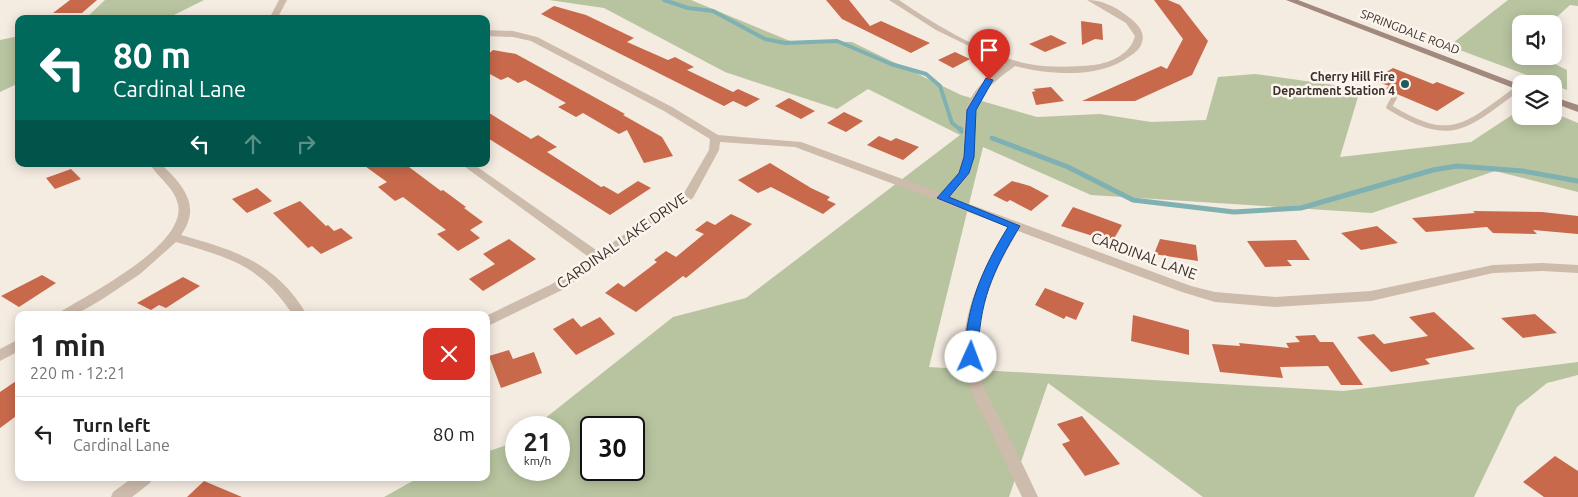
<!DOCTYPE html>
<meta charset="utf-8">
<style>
:root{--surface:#fff;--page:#f6f6f6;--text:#222;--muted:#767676;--line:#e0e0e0}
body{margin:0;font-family:Ubuntu,sans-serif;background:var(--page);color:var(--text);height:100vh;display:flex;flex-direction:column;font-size:19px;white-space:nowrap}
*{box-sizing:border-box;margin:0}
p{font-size:16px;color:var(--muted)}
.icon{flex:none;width:28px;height:28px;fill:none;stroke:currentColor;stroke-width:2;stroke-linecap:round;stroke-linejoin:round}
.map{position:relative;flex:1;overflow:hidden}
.panel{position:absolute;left:15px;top:311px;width:475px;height:170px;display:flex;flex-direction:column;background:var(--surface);border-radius:10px;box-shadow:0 2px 12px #0003}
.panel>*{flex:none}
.hud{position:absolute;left:15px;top:15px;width:475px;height:152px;border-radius:10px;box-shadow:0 2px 12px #0003;background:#00695c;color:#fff;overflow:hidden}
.fabs{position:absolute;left:1512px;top:15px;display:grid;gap:10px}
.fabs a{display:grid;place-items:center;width:50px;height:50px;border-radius:10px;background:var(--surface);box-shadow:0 2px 12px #0003;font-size:25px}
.speed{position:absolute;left:505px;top:416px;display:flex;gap:10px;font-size:25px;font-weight:700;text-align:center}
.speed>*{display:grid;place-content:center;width:65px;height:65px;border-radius:50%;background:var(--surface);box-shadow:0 2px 12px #0003;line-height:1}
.speed small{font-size:12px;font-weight:400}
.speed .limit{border:2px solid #111;border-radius:8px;background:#fff;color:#111}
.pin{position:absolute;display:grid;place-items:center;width:42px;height:42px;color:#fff;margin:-51px -21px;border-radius:50% 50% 50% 0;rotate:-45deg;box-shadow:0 0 5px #0007}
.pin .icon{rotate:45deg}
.me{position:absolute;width:55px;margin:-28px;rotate:2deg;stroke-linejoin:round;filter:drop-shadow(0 0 4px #0008)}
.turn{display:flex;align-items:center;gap:18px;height:105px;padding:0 15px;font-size:22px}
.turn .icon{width:65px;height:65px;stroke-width:2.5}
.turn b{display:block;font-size:35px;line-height:42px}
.lanes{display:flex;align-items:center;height:48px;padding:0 15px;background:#0003;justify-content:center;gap:25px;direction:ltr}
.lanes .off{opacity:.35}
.round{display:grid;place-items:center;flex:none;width:52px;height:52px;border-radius:10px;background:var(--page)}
.headline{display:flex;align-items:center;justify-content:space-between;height:85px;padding:0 15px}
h1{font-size:30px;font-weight:700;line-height:38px}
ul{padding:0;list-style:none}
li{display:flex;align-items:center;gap:15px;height:75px;padding:0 15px;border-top:1px solid var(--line)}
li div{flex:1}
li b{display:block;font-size:19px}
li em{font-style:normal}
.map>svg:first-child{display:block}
.green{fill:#b8c4a0;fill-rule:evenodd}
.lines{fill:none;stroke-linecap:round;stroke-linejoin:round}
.stream-far1{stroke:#7fb0b2;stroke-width:4}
.stream{stroke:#7fb0b2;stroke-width:5}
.building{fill:#c8694b}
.lane{stroke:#cdbbac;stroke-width:5.5}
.street{fill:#cdbbac;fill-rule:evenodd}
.secondary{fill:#a18a7d;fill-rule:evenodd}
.route{fill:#1a73e8;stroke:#114b97}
.poi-dot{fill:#1f5a5e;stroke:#fbf5ee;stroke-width:2}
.labels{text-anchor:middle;stroke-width:5;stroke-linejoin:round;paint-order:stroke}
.far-street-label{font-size:12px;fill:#3b302b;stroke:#fbf5ee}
.far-poi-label{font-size:12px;font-weight:bold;fill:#3b302b;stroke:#fbf5ee;text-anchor:end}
.street-label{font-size:15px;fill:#3b302b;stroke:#fbf5ee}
</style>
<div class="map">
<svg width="1578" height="497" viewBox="0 0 1578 497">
<rect width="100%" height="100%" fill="#f4ebe1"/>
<!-- green -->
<path class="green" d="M105,0H204L166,19H85Z
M549,0H691L790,41L852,42L961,95L1037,117L1100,114L1151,122L1206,120L1218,77L1255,74L1341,86L1358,97L1340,157L1471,142L1521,109V116H1554V113L1578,123V192L1495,171L1372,213L1091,195L983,147L929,367L1343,391L1578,362V375L1547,383L1517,407L1474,497H1203L1048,383L1009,497H384L418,478H486V452L516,442V470H559V428L534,427L673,317L746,298L960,135L868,89L837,109L725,72L604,8ZM591,428H634V470H591Z
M1508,0H1578V6L1570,5L1549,24H1521V56H1539L1567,70V90L1449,46Z
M19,36V83L0,92V40Z"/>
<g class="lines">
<!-- stream-far1 -->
<path class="stream-far1" d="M664,0L688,8L713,11L765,39L785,43L837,41L891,64L926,74L940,86L952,123L961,130"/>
<!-- stream -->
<path class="stream" d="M960,129L962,131
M992,138L1068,167L1133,200L1234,212L1301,208L1433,170L1457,166L1523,171L1578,181"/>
</g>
<!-- building -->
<path class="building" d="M70,0H97L82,13H53Z
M826,0H849L870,26L881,21L930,43L911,53L842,19Z
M1154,0H1168L1180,5L1208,41L1192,75L1135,101H1082L1161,66L1167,69L1183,39Z
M554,6L586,15L634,38L627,42L668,60L675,57L694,67L687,70L733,92L738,89L760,99L746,107L733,101L724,106L541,14Z
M1081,21L1102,24L1103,40L1095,39L1082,45Z
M1051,35L1067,43L1045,52L1029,44Z
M493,50L516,54L625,114L623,115L662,137L673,156L644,163L627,130L619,134L583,113L576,117L558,107L566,103L525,80L518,83L508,77L501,80L486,72V56Z
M955,52L970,59L953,68L938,60Z
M1393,68L1433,84L1437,82L1465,93L1437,111L1385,89L1389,86L1373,80Z
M1051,87L1064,101L1036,105L1032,92L1036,91L1033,89Z
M789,98L815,111L801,119L775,106Z
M486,111L531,139L538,135L557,147L547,152L601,187L604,186L618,194L638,181L651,188L610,215L486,137Z
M844,112L863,121L846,132L827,123Z
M879,136L891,141L896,138L919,147L903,160L867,145Z
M770,163L811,188L830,197L827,200L836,204L823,214L771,187L758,193L738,180Z
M362,164H405L441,191L443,190L466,207L464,208L483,222L470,230L480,238L458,251L437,234L446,230L403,197L395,201L378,187L387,182Z
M71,169L81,179L55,189L46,178Z
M1012,181L1030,186L1049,196L1031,211L1010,200L1007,202L993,195Z
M257,188L272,201L247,213L232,199Z
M300,201L326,226L328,225L334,231L341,228L353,238L321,254L312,246L308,248L273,213Z
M1073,207L1122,225L1112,242L1061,226Z
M1473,211L1542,212L1578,216V234L1533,230L1537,234L1493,233L1487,227L1426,232L1412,218L1475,213Z
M731,214L752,224L686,278L683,276L636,312L605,293L618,283L624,287L657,262L654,260L666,251L676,257L704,234L695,230L707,221L715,225Z
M1377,226L1398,243L1361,250L1341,233Z
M509,239L536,259L483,291L469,279L495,264L483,254Z
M1160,239L1196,245L1198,261L1154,254Z
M1296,240L1310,260H1287L1292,266L1265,267L1247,241Z
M42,275L56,283L19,307L1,296Z
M183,277L200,286L166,308L159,305L151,310L137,303Z
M1045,288L1084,303L1076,320L1066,316L1064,319L1035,305Z
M1434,312L1475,349L1425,359L1430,364L1391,372L1357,337L1374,334L1384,344L1428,336L1409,317Z
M1535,314L1557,333L1523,338L1501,318Z
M1133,315L1189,330V355L1131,341Z
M600,317L615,334L576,355L553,329L573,318L581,327Z
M1315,335L1320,342H1333L1363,385H1341L1328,366L1280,367L1283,378L1220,372L1212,344L1240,346L1239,343L1289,348L1286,343L1300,342L1295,336Z
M509,350L513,359L534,352L542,373L501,388L489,356Z
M19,379V414L0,428V392Z
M1082,416L1120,464L1085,476L1062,444L1070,441L1057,424Z
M1555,456L1578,471V497H1544L1523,482Z
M204,481L242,497H187Z"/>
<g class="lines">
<!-- lane -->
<path class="lane" d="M1394,98L1389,107C1453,146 1466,126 1520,87"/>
<!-- street -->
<path class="street" d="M279,0H287L277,19H269Z
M889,0H899C932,23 989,57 1029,64C1050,68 1073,67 1094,65C1110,63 1131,54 1135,36L1126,23L1087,0C1101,0 1114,6 1126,15C1134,21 1146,30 1142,42C1141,48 1135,53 1130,56C1100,79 1050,75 1015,66C1002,76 987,86 979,101C968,123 979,150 969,173C965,182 957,189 950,197L1191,286L1215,292L1275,297L1371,291L1493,265L1542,263L1578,265V273L1542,271L1493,273L1371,301L1275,307L1215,302L1182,292L1018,231C990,277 966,332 984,387C989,400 997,412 1003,425C1015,449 1027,473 1038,497H1022C1011,474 1000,451 989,427C982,414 974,400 969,386C952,329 979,275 1008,227L795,147L720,142L719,150L693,198L562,290L486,327V316L552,284L590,258L461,164H473L599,252L684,193L709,150L710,139L664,111L531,41L513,37L486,36V30L513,31L537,37L672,107L718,135L801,142L941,193C946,188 952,182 956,175C968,156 960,131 966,110C971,90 990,75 1006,64L936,30Z
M150,164H161C183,185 202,206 181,235C236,251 276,262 307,315H293C260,265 230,258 176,242L140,274L101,300L75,315H58L60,312C89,294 187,245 178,204C174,187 158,178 150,164Z
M19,339V351L0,361V349Z
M132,478H152L150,483L132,497H111L113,492Z"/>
<!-- secondary -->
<path class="secondary" d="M1286,0H1298L1521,85V91Z
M1554,97L1578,105V112L1554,103Z"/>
</g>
<!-- route -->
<path class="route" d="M986,78L993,80L976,110L974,157L969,173L949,197L1020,226C992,272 979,302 978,357L971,362L964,357C967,305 981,271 1008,227L937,198L959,173L964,157L967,110Z"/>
<!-- markers -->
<circle class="poi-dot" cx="1405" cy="84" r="5"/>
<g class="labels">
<!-- far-street labels -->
<g class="far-street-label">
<text transform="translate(1410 32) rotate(21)" y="4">SPRINGDALE ROAD</text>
</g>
<!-- far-poi labels -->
<g class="far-poi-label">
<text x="1395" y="81">Cherry Hill Fire<tspan x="1395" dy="14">Department Station 4</tspan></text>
</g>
<!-- street labels -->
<g class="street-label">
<text transform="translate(622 241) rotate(-35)" y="5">CARDINAL LAKE DRIVE</text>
<text transform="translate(1144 256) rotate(20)" y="5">CARDINAL LANE</text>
</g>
</g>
</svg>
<div class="fabs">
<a><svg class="icon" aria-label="sound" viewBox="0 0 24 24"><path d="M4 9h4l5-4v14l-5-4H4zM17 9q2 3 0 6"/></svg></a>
<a><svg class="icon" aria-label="layers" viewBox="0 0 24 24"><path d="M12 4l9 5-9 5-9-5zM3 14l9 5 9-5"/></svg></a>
</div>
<div class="speed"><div>21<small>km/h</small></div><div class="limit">30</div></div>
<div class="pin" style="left:989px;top:80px;background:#d93025"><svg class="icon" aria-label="arrive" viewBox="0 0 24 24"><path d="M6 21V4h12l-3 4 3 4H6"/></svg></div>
<svg class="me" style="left:971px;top:357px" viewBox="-20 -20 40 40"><circle r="19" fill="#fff"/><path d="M0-13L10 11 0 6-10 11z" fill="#1a73e8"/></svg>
<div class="hud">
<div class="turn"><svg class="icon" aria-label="left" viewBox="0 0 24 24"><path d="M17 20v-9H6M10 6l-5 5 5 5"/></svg><div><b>80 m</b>Cardinal Lane</div></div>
<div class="lanes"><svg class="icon" aria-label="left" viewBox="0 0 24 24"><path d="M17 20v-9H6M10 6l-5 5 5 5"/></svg><svg class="icon off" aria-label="ahead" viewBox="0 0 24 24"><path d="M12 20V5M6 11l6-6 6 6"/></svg><svg class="icon off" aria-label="right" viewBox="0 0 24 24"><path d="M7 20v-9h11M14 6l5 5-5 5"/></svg></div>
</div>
<section class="panel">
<div class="headline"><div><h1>1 min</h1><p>220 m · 12:21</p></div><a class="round" style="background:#d93025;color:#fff"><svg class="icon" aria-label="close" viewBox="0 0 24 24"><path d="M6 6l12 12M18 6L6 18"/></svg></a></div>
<ul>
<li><svg class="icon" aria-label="left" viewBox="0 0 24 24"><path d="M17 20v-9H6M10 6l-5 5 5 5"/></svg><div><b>Turn left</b><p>Cardinal Lane</p></div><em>80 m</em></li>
</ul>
</section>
</div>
